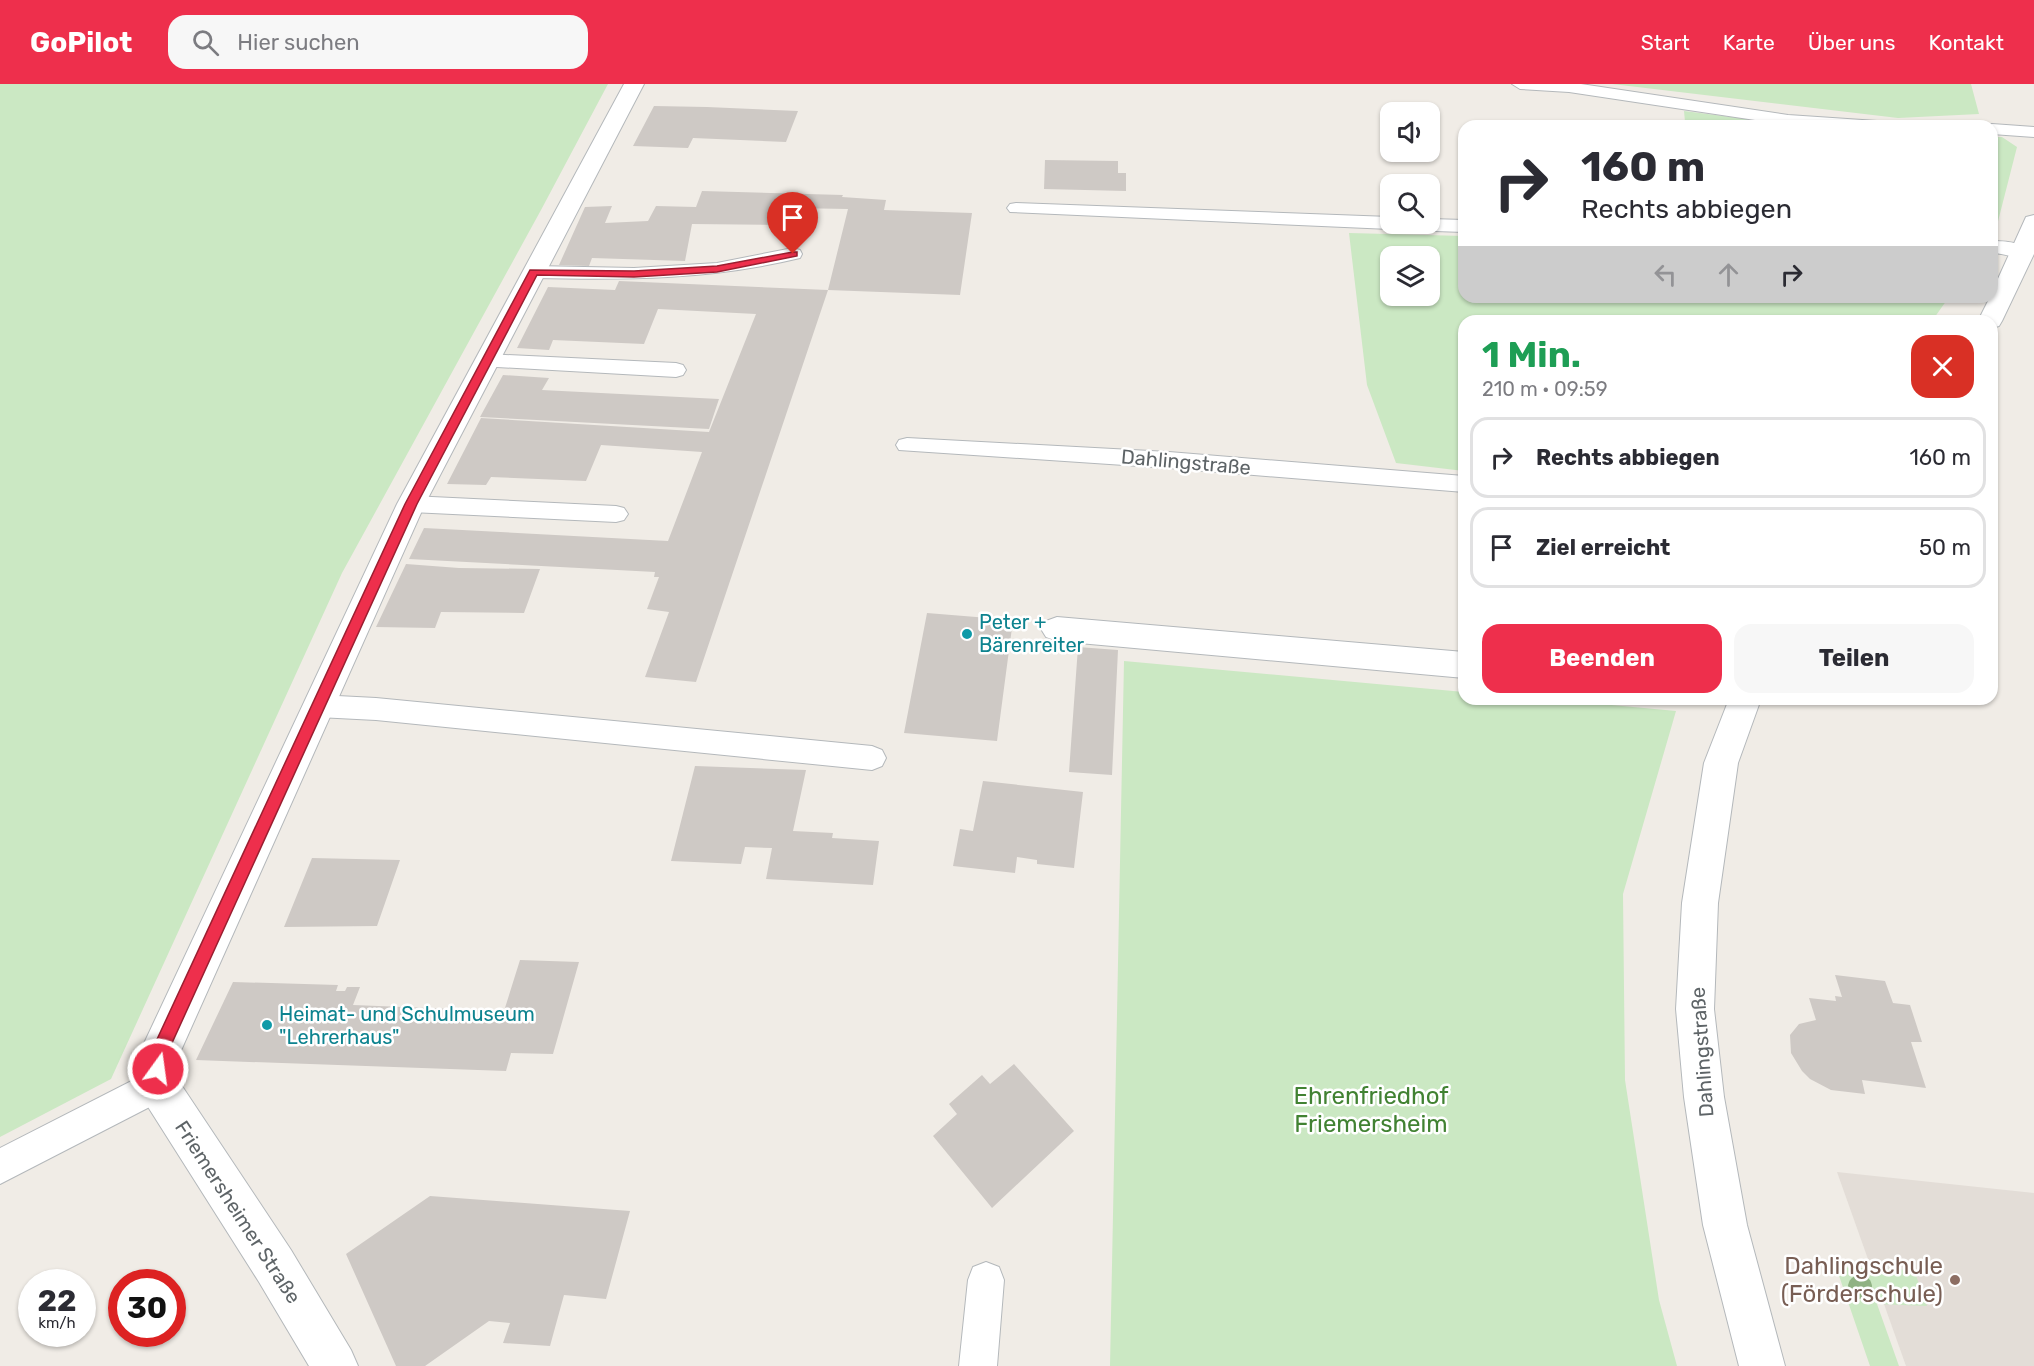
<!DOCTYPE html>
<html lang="de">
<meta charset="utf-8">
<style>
:root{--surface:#fff;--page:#f7f7f7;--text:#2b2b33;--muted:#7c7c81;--line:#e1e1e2;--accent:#ee2f4c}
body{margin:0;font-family:Rubik,sans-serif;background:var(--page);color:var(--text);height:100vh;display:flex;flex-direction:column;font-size:22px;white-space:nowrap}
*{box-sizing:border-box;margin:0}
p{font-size:20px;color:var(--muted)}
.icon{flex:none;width:33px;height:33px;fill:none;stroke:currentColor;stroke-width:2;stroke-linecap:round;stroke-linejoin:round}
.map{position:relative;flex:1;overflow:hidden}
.details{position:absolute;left:1458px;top:231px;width:540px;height:390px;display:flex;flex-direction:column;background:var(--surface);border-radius:18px;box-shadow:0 2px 4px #0004}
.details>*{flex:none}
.hud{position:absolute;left:1458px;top:36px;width:540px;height:183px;border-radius:18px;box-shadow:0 2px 4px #0004;background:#fff;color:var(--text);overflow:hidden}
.fabs{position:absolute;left:1380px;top:18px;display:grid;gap:12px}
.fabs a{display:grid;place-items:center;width:60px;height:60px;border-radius:12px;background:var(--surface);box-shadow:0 2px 4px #0004;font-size:30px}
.speed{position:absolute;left:18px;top:1185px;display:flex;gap:12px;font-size:30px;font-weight:700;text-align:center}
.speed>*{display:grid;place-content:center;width:78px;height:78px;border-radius:50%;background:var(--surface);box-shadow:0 2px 4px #0004;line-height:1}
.speed small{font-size:15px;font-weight:400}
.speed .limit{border:9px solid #d22;background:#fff;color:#111}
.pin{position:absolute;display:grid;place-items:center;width:51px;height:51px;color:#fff;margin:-62px -26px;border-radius:50% 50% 50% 0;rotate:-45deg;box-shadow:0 0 6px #0007}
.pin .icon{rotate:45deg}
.me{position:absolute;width:66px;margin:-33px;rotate:14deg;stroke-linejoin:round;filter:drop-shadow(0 0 4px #0008)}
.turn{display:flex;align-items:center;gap:21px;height:126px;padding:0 24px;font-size:27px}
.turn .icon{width:78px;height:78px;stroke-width:2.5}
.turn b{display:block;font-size:42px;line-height:51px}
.lanes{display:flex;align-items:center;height:57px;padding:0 24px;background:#0003;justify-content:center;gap:30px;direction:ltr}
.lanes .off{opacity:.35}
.round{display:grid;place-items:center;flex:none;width:63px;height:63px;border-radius:18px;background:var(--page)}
.headline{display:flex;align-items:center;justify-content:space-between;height:102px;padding:0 24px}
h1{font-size:36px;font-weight:700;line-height:45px;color:#1e9e55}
.button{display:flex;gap:12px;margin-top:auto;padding:12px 24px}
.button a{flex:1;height:69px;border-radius:18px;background:var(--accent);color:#fff;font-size:24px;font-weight:700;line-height:69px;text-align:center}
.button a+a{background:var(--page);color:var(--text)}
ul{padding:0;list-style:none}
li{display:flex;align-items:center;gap:18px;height:81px;margin:0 12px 9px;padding:0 12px;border:3px solid var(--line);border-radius:18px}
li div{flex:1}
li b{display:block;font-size:22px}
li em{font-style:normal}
header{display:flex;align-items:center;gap:36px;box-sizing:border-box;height:84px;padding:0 30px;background:var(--accent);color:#fff}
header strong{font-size:28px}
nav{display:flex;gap:33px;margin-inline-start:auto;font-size:21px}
.search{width:420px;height:54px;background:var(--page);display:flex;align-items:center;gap:15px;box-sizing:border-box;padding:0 21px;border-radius:18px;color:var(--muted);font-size:22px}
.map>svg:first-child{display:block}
.education{fill:#e3ddd7}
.green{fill:#cbe8c3;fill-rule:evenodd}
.building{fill:#cec9c5}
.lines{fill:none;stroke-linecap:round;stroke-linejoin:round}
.service-casing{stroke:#b4b8bb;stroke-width:2}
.minor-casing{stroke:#b4b8bb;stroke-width:2}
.tertiary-casing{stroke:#b4b8bb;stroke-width:2}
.service{fill:#fff;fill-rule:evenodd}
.minor{fill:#fff;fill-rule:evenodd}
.tertiary{fill:#fff;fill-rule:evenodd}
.tree{fill:#90b283}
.route{fill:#ee2f4c;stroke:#9b1f31;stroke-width:1.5}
.culture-dot{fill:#0f9aa8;stroke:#fff;stroke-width:2}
.education-dot{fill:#8d6e63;stroke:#fff;stroke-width:2}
.labels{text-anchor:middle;stroke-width:5;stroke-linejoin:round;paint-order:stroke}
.street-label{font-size:20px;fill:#5e6467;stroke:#fff}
.culture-label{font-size:20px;fill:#0d838f;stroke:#fff;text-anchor:start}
.near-park-label{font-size:24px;fill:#418232;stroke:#fff}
.near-education-label{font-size:24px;fill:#785e54;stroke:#fff;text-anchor:end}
</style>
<header>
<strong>GoPilot</strong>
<div class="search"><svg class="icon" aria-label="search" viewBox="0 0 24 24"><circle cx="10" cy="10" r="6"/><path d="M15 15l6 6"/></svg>Hier suchen</div>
<nav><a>Start</a><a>Karte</a><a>Über uns</a><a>Kontakt</a></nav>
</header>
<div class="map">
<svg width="2034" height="1282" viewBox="0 0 2034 1282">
<rect width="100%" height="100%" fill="#f0ece6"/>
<!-- education -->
<path class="education" d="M1837,1088L2034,1109V1282H1906Z"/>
<!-- green -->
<path class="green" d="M0,0H608L541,126L342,489L111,995L0,1053Z
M1612,0H1971L1979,30L1898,34Z
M1684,27L1794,41L1809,42H1717L1685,38Z
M1992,53H2002L2017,63L1994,153H1992Z
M1349,149L1464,152V213H1949L1932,237H1464V387L1396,379L1367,301ZM1430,172V212H1390V172Z
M1124,577L1464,608V615H1547L1676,627L1623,810L1625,996L1659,1216L1677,1282H1110Z
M1836,1183L1914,1186L1927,1222L1877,1220L1899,1282H1870Z"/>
<!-- building -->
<path class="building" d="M654,22L707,23L798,27L786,58L693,54L688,64L633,62Z
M1045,76L1118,77V89H1126V107L1044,105Z
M702,107L843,111L842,113L886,116L884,126L972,129L960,211L828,206L848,125L792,124L788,141L692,140L685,177L592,174L589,182L559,181L585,123L612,122L605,139L648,137L656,122L696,123Z
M619,197L828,206L696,598L645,593L669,528L647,525L659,493H654L655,488L409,475L424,444L668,457L702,368L601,361L586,397L491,393L486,401L447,400L481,334L709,348L756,230L658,225L644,260L553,256L549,266L517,264L548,203L615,206Z
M503,291L549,294L542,306L719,315L709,345L480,333Z
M406,480L459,484L540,485L524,529L441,528L435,544L376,543Z
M927,529L1013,536L997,657L904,649Z
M1078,563L1118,566L1112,691L1069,688Z
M695,682L806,686L793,747L833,749L832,754L879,757L873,801L766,795L772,764L745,763L741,780L671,777Z
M983,697L1083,708L1074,784L1037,780V776L1017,773L1015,789L953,782L960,745L973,747Z
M312,774L400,776L377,842L284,843Z
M520,876L579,878L553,970L511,969L506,987L196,976L233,898L338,901L336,907H345L347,903H360L353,921L504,927Z
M1835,891L1885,897L1893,919L1910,921L1922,958H1911L1926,1004L1862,996L1865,1010L1831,1006L1810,995L1802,987L1791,969L1790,951L1799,940L1816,936L1809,914L1836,917L1835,912L1842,913Z
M1014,980L1074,1047L992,1124L933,1052L957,1030L949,1020L982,991L990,1000Z
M430,1112L630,1127L606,1215L564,1211L550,1262L503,1259L510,1239L489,1237L425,1282H396L346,1170Z"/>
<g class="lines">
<defs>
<path id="service" d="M1512,0H1581L1788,31L1877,37L1885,42L1788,41L1569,8L1520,5Z
M1992,40L2034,43V53L1992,50V42H1986Z
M1016,119L1390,133V140H1430V135L1464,136V148L1406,146L1398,141L1390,145L1010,128L1007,124L1010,120Z
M1992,157C2005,157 2024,158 2032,169L2030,173C2017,176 2005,169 1992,169Z
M793,164L800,166L802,170L800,174C709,196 626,196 534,194L527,192L524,188L527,184L534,182L634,184L717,179Z
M486,270L676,279L683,281L686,286L683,291L676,293L479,282L476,277L479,272Z
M907,354L1169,368L1464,392V408L1169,384L899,366L896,361L899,356Z
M411,412L616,422L624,424L628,430L624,436L616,438L411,428L403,426L399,420L403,414Z
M318,611L376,614L872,662L882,666L886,674L882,682L872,686L376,636L318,633L309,630L305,622L309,614Z
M157,984L169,989L174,1001L169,1013L0,1100V1064Z
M986,1178L999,1183L1004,1196L997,1282H959L968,1196L973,1183Z"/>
<path id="minor" d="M624,0H644L425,420L179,971L178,996L291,1166L351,1266L358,1282H309L259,1198L143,1015L137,1001L139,970L397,420Z
M1057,533L1464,568V594L1057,557L1046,553L1041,545L1046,537Z"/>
<path id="tertiary" d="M2034,131V170L2002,237L1999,242L1992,244V237H1978L1990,213H1992V208L2026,133Z
M1729,615H1761L1738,679L1718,819L1714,925L1724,1013L1747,1141L1785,1282H1739L1703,1141L1684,1013L1676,925L1682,819L1704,679Z"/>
</defs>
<!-- service casing -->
<use href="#service" class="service-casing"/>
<!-- minor casing -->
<use href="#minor" class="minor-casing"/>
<!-- tertiary casing -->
<use href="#tertiary" class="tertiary-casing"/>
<!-- service -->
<use href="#service" class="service"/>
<!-- minor -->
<use href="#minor" class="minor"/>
<!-- tertiary -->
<use href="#tertiary" class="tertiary"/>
</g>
<!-- trees -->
<circle class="tree" cx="1860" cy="1203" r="12"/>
<!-- route -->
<path class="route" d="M793,168H797V172L717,188L634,193L537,191L417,420L167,970L164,991L158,993L152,991L150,985L153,964L405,420L530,186L634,187L717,182Z"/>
<!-- markers -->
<g class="culture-dot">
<circle cx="967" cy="550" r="6"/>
<circle cx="267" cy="941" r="6"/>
</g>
<circle class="education-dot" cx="1955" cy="1196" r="6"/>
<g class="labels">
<!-- street labels -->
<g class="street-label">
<text transform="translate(1186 378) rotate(5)" y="7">Dahlingstraße</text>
<text transform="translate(1702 968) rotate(-94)" y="7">Dahlingstraße</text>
<text transform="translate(238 1128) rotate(57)" y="7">Friemersheimer Straße</text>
</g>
<!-- culture labels -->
<g class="culture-label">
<text x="979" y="545">Peter +<tspan x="979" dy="23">Bärenreiter</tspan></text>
<text x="279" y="937">Heimat- und Schulmuseum<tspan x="279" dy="23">"Lehrerhaus"</tspan></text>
</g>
<!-- near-park labels -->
<g class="near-park-label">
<text x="1371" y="1020">Ehrenfriedhof<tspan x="1371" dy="28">Friemersheim</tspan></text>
</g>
<!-- near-education labels -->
<g class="near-education-label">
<text x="1943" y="1190">Dahlingschule<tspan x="1943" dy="28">(Förderschule)</tspan></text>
</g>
</g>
</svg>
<div class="fabs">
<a><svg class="icon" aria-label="sound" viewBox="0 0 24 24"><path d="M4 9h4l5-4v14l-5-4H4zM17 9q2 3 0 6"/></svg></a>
<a><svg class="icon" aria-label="search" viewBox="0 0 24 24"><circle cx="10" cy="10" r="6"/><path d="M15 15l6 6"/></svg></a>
<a><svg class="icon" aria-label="layers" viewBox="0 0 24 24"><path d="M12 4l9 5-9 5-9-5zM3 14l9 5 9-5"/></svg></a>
</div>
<div class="speed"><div>22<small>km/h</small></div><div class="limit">30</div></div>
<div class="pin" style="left:793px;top:170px;background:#d93025"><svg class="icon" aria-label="arrive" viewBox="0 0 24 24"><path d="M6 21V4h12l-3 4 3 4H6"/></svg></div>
<svg class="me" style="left:158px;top:985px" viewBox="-20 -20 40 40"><circle r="17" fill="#ee2f4c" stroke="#fff" stroke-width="3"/><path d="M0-11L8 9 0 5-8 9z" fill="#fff"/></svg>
<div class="hud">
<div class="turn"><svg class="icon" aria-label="right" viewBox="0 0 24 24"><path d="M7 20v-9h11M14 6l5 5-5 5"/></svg><div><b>160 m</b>Rechts abbiegen</div></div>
<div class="lanes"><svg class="icon off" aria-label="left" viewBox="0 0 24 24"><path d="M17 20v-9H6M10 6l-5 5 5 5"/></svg><svg class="icon off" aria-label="ahead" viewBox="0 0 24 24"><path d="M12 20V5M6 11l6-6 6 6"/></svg><svg class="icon" aria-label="right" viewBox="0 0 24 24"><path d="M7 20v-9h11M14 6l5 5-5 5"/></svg></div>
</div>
<section class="details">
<div class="headline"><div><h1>1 Min.</h1><p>210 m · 09:59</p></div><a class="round" style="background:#d93025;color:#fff"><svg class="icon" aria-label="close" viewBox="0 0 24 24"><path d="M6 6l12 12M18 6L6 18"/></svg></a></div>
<ul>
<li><svg class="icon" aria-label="right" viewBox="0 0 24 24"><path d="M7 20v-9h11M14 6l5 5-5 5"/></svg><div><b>Rechts abbiegen</b></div><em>160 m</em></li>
<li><svg class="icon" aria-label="arrive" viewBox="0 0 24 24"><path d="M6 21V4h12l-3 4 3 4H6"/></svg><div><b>Ziel erreicht</b></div><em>50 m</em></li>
</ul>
<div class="button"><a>Beenden</a><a>Teilen</a></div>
</section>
</div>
